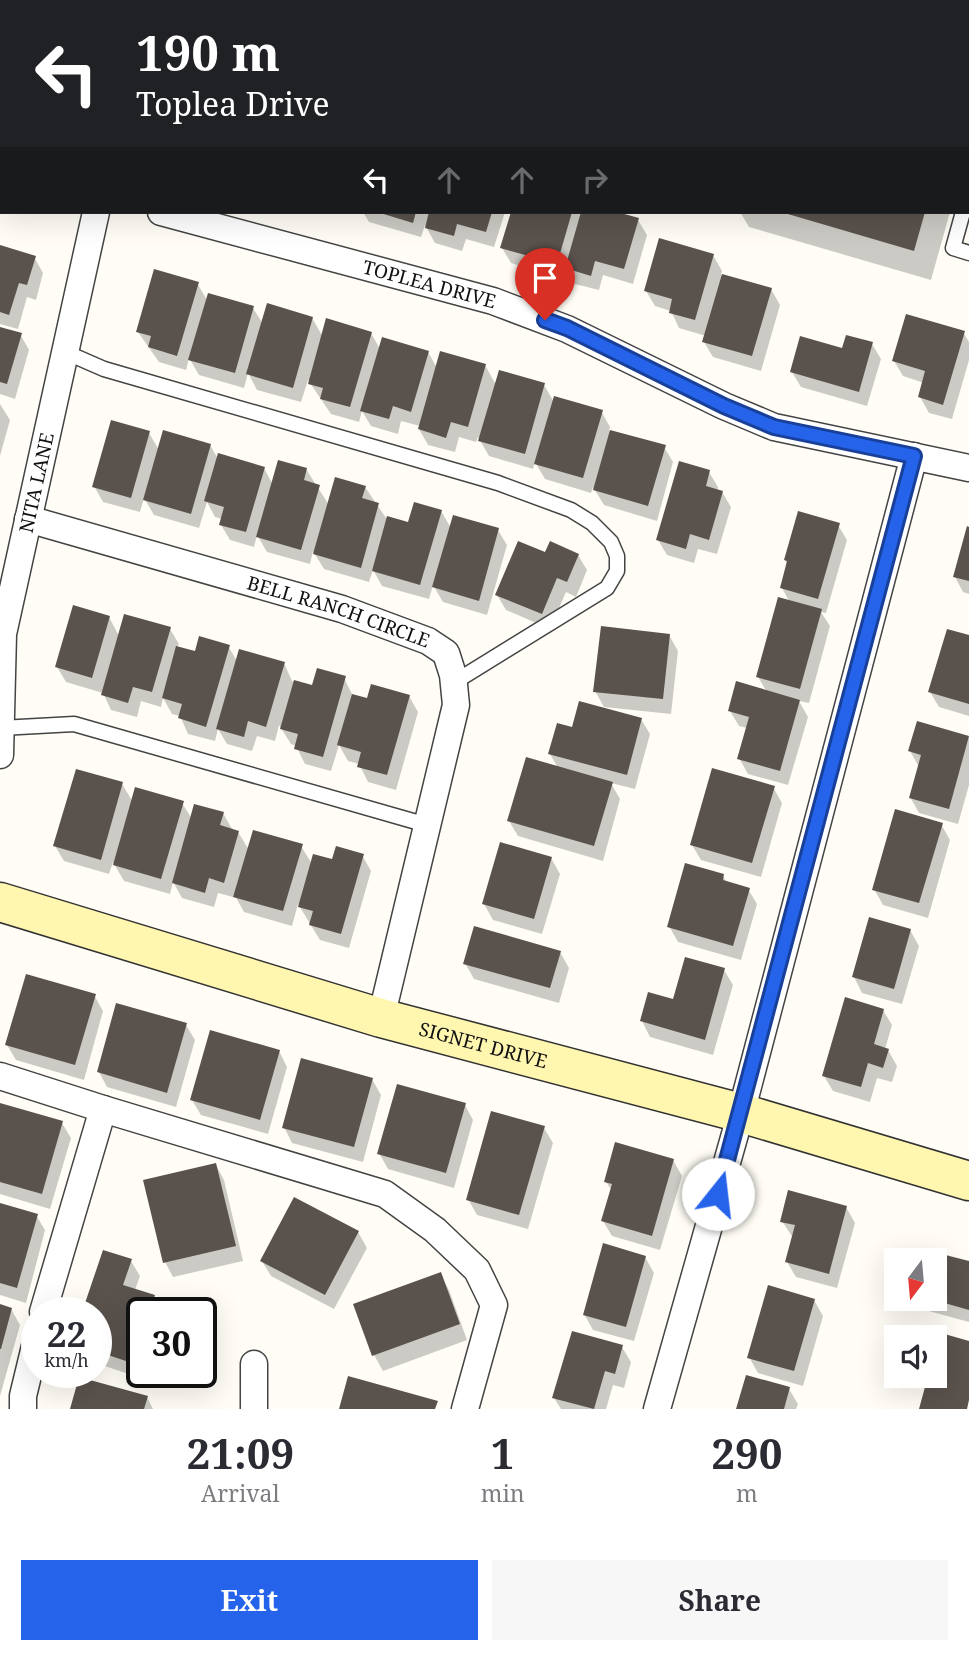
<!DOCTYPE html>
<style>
:root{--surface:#fff;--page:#f7f7f7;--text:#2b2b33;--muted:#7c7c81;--accent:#2563eb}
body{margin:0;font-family:"Noto Serif",serif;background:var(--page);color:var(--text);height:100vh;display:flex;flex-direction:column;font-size:26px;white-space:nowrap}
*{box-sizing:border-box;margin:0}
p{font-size:23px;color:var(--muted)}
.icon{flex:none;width:38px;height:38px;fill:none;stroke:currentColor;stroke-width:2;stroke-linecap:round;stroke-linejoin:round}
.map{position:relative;height:1409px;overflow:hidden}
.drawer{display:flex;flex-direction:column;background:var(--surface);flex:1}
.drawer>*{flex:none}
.banner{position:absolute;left:0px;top:0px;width:970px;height:214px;box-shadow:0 7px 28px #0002;background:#202124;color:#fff;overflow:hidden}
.needle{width:46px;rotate:196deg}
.controls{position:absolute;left:884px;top:1248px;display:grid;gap:14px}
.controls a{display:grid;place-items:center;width:63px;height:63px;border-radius:0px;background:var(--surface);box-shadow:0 7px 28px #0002;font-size:35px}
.speed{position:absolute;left:21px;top:1297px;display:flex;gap:14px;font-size:35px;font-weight:700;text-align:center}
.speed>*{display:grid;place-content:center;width:91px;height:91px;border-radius:50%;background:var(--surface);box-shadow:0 7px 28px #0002;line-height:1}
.speed small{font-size:18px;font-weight:400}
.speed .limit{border:4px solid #111;border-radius:10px;background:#fff;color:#111}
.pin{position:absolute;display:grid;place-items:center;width:60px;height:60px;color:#fff;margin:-72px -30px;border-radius:50% 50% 50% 0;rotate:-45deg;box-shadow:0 0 7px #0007}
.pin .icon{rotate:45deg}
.me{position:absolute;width:77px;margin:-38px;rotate:16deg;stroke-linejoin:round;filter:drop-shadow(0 0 5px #0008)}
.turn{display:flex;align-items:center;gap:24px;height:147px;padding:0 21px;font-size:32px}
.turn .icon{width:91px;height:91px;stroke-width:2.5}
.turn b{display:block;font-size:49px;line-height:60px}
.lanes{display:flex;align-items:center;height:66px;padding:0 21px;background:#0003;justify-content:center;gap:35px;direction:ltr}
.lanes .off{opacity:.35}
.eta{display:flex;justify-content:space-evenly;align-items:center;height:119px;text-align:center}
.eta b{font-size:42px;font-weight:700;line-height:49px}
.primary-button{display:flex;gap:14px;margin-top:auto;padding:14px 21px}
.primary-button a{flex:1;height:80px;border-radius:0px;background:var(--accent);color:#fff;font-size:28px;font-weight:700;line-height:80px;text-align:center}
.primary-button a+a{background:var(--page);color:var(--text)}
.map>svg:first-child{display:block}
.shadow{fill:#0003}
.building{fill:#5a524d}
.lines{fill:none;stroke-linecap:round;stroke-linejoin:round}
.lane-casing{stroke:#444;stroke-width:17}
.street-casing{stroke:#444;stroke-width:29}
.secondary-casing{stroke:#333;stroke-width:41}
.lane{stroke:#fff;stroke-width:14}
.street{stroke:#fff;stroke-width:26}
.secondary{stroke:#fff6b0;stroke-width:38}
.route-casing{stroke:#184099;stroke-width:18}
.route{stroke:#2563eb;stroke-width:12}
.labels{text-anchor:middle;stroke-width:7;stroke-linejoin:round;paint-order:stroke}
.street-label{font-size:19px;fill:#111;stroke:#fff}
</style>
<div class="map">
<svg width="969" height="1409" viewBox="0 0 969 1409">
<rect width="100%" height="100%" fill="#fffdf5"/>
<!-- shadow -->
<path class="shadow" d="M48,0H113V2Z
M144,0H373L374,2H145Z
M423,0H584L590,2H423Z
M2,77V124L0,122Z
M363,212H505L494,247L466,239L462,251L435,243L425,225L421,237L369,222Z
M513,212H611L638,220L647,235L633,284L603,275L599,290L575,284L568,270L565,279L511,263L502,248Z
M740,212H950L931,280L749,227Z
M0,247L34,257L43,273L36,300L27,297L18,329L0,324Z
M713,255L722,271L721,275L771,289L780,305L761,371L713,357L704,342L706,336L679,328L671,311L655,306L646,291Z
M197,283L207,300L253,308L263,324L312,318L323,337L371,333L380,349L428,352L437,368L485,365L496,385H544L554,402L601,411L610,427L609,431L664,447L673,462L657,521L604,505L593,487L591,493L545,479L535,462L533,469L489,456L478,437L476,442L459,437L455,452L428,445L419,429L420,426L401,421L398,434L371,426L362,411L359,422L331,414L308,380L301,402L257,390L248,373L244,388L199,375L189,358L186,370L159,362L138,332Z
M0,328L20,334L29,350L15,399L0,394Z
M963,332L969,342V360L952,419L929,413L920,397L924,383L903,376L894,361Z
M872,344L881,359L867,406L801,387L792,372L844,350Z
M0,404L10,420L0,456Z
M149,433L159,450L210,445L218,459L264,468L273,485L306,469L329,505L365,487L388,521L410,524L441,511L451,528L498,530L507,545L487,615L443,602L433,585L429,599L382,586L373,570L369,582L324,569L313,551L310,564L267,552L257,535L254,547L230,540L221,525L222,519L215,517L207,502L199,528L154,515L144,498L140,512L103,502L94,486Z
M709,472L718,487L717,491L722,492L731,507L717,554L698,549L694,563L667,555L658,540Z
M838,525L847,540L826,613L821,612L830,626L809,703L799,701L808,717L788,785L748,774L739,758L747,728L739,726L730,711L767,692L758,677L790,603L782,588L788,565L785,560Z
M969,529V594L963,592L955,577Z
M546,554L578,555L587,570L576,597L566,592L550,629L506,610L497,595Z
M109,617L119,636L170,629L179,644L177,648L196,654L228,646L237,661L284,663L292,681L313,687L344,678L353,696L368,700L409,696L418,712L396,790L368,782L359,764L348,761L339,745L331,771L305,764L296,746L291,744L279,725L275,741L257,736L252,751L227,744L218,729L215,741L188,734L180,716L172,714L163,698L161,707L141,701L137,717L111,710L103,693L66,682L57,667Z
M669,635L678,651L671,714L604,707L595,691Z
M969,637V716L939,707L930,692Z
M641,719L650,734L635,789L611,783L620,799L603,861L518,836L509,821L558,768L550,754L573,729Z
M918,723L969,737V785L958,824L919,813L910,797L919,767L910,751Z
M122,784L133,802L182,803L192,819L223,813L232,829L238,832L249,850L301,846L312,864L362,855L371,871L349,948L320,940L298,904L292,926L244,912L234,894L233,897L218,893L214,907L182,898L173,882L170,894L124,881L113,862L109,874L64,861L55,846Z
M773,787L782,803L761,877L701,860L692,845Z
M941,824L950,840L928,918L883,905L874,889Z
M551,858L560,874L542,934L493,920L484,904Z
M723,876L727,883L748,889L757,904L741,960L678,942L669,926Z
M910,930L919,946L902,1004L862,993L854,977Z
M560,952L569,968L559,1003L474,979L465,963Z
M724,970L733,985L713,1055L650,1037L642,1021Z
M94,995L103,1011L84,1080L16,1060L7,1045Z
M883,1010L892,1025L885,1049L888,1050L897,1066L892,1082L877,1078L870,1102L833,1091L824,1076Z
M186,1025L195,1040L176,1107L107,1087L99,1072Z
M279,1051L287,1067L268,1134L201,1115L192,1100Z
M372,1079L381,1095L363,1162L292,1143L284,1127Z
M0,1105L62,1123L71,1138L50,1209L0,1194Z
M465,1105L473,1120L454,1188L388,1169L379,1153Z
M544,1128L553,1143L528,1229L477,1215L468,1199Z
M673,1160L682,1176L660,1250L612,1236L603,1221L612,1191L606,1182Z
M216,1165L224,1180L243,1261L173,1277L165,1262Z
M0,1205L36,1215L45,1230L26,1303L0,1295Z
M846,1207L855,1223L837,1288L796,1277L787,1262L793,1238L782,1221Z
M358,1232L367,1248L334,1309L271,1276L262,1261Z
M104,1252L131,1261L140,1276L135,1290L154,1296L163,1312H142V1372L140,1378L96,1363V1312H83Z
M928,1252L968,1263L969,1260V1322L925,1310L918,1298H934V1260H925Z
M645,1257L654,1273L634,1341L593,1330L584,1314Z
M440,1274L449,1290L467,1340L383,1371L374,1355L355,1305Z
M814,1300L823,1316L803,1386L758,1373L749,1357Z
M0,1306L11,1309L20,1325L0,1396Z
M622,1347L631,1362L624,1388L613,1385L606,1409H561L554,1398Z
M789,1389L798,1404L796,1409H738Z
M147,1397L153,1409H71Z"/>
<!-- building -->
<path class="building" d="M377,212H416L413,223Z
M429,212H492L486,232L457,224L454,236L425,228Z
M511,212H572L557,264L500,248Z
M581,212H617L639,218L624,269L595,261L591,276L565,268Z
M781,212H925L914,251Z
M659,238L714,254L695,320L669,313L672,299L644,291Z
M0,245L36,256L27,285L19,283L9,315L0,312Z
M154,269L199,282L177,356L148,347L151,336L136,332Z
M722,274L772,288L752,356L702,342Z
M208,293L254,306L235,373L188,360Z
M267,303L313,317L293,388L246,374Z
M906,314L965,331L943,405L918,397L925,371L892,361Z
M326,318L372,332L350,407L320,399L323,388L308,384Z
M0,327L22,333L7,384L0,382Z
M846,335L873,342L859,392L790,372L800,336L842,348Z
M382,337L429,351L411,412L393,406L389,419L360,411Z
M440,351L486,364L468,427L451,422L446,438L418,429Z
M499,370L545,383L525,454L478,441Z
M554,396L603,410L583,478L534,464Z
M111,420L150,431L131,498L92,487Z
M163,430L211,444L191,514L143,500Z
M610,430L666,445L648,506L593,490Z
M218,453L265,467L246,532L219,525L224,507L204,501Z
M278,460L307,468L304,480L320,485L301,550L256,537Z
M679,461L710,470L706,486L723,491L709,540L690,534L686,549L656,540Z
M335,477L366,486L362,498L379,503L361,568L313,554Z
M414,502L442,510L420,585L372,571L387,516L408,522Z
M798,511L840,523L818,599L780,588L787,561L784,560Z
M453,515L499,528L479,601L432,587Z
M967,526L969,527V581L953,577Z
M518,541L545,552L550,541L579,554L567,582L557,578L542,614L495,595Z
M778,597L822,609L800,689L756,677Z
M73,605L110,616L92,678L55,667Z
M124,614L171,627L152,692L133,687L128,703L101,695Z
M601,626L670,634L663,699L593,692Z
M947,629L969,635V704L928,692Z
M199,636L230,645L206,727L178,718L182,704L162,698L176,646L195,651Z
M239,649L285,662L266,727L248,721L244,737L216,729Z
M317,668L346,676L323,757L294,749L298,734L280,729L294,680L312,685Z
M736,681L800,700L780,771L737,759L749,717L728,711Z
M371,684L410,695L387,775L357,767L361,752L337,745L352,694L367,698Z
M579,701L642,718L627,775L548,754L557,723L572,727Z
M917,721L969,736L949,809L909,798L921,755L908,751Z
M526,757L613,782L594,846L507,821Z
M712,768L775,786L752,863L690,845Z
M76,769L123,782L101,860L53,846Z
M135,787L184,801L161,879L113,865Z
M194,804L224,812L220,825L239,831L224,883L209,878L205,893L172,883Z
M895,809L943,823L919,903L872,890Z
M253,830L303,844L283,911L233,897Z
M500,842L552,857L534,919L482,904Z
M336,846L364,854L341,934L309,925L313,911L298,907L313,854L332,859Z
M685,863L724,874L723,880L750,888L733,946L667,927Z
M869,917L911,929L894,989L852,977Z
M474,926L561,951L550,988L463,964Z
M685,957L725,968L705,1040L640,1021L648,992L673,999Z
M26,974L96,994L75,1065L5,1045Z
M845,997L884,1009L874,1044L889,1049L883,1068L868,1063L861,1087L822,1076Z
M116,1003L187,1023L167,1093L97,1072Z
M210,1030L280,1050L260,1120L190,1100Z
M301,1058L373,1078L354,1147L282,1128Z
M397,1084L466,1103L446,1173L377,1154Z
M0,1103L63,1121L42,1194L0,1182Z
M491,1111L545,1126L519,1215L466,1200Z
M615,1142L674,1159L652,1236L601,1221L612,1184L604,1182Z
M216,1163L236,1246L163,1263L143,1180Z
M788,1190L847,1206L829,1274L785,1262L795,1225L780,1222Z
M294,1197L359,1231L325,1295L260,1261Z
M0,1203L38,1214L17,1288L0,1283Z
M603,1243L646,1256L626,1327L583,1315Z
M103,1250L132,1259L123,1285L155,1295L149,1312H142V1334L132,1363L96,1351V1312H82Z
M926,1250L969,1261V1310L934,1300V1260H923Z
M441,1272L460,1324L372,1356L353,1304Z
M768,1285L815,1299L794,1371L747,1358Z
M0,1304L12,1308L1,1349H0Z
M572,1331L623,1345L615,1374L605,1371L594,1409L552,1398Z
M941,1333L969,1341V1400L967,1409H919L928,1376H934V1354Z
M746,1375L790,1387L784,1409H736Z
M348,1376L438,1401L435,1409H339Z
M79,1377L148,1396L144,1409H70Z"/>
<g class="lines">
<defs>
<path id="lane" d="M161,0L167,2
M369,2L370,0
M737,2V0
M968,193L969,188
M963,212L953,248L969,253
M65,352L104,369L498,483L571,510L592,523L611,542L617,556V571L607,588L453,683
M1,728L74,724L427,825"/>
<g id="street">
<path d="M801,0L807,2"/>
<path d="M968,49L969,50"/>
<path d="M0,190H2"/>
<path id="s1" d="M161,212L493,301L567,329L724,406L774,427L969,468"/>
<path id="s2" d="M28,519L342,609L428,641L446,653L453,675L456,705L381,1018"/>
<path id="s3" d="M0,755L3,634L96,212"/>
<path d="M0,1076L103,1109L385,1194L435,1230L477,1270L494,1305L465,1409"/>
<path d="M43,1312L103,1109"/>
<path d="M254,1364V1409"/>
<path d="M23,1409V1396L37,1338"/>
<path d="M657,1409L741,1113L914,456"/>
</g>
<g id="secondary">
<path id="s4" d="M0,902L381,1018L741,1113L969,1181"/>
</g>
</defs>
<!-- lane casing -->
<use href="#lane" class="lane-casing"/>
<!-- street casing -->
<use href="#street" class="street-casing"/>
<!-- secondary casing -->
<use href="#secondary" class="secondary-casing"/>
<!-- lane -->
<use href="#lane" class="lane"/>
<!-- street -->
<use href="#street" class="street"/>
<!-- secondary -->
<use href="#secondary" class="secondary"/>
</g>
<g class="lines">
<defs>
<path id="route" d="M545,320L567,328L724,406L774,427L914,456L718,1194"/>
</defs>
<!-- route casing -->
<use href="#route" class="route-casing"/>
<!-- route -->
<use href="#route" class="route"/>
</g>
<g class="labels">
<!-- street labels -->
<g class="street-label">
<text dy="7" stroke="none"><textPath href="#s1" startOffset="278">TOPLEA DRIVE</textPath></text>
<text dy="7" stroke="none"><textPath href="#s3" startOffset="276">NITA LANE</textPath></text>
<text dy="7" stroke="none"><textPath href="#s2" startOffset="324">BELL RANCH CIRCLE</textPath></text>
<text dy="7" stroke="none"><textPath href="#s4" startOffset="504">SIGNET DRIVE</textPath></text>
</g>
</g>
</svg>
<div class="controls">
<a><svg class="needle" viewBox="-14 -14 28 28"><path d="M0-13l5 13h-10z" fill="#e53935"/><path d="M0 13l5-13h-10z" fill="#7c7c81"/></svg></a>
<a><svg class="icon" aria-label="sound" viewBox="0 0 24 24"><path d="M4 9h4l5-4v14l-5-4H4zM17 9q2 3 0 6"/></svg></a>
</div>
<div class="speed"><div>22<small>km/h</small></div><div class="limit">30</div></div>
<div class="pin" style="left:545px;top:320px;background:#d93025"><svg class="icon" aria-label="arrive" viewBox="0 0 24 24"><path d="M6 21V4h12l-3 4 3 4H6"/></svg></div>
<svg class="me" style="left:718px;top:1194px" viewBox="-20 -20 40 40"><circle r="19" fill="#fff"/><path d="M0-13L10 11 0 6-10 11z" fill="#2563eb"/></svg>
<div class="banner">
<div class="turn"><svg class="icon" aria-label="left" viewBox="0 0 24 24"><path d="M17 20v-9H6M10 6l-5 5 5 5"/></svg><div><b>190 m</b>Toplea Drive</div></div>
<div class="lanes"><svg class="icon" aria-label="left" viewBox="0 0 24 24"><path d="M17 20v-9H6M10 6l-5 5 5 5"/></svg><svg class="icon off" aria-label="ahead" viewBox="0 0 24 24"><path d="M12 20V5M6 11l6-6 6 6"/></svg><svg class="icon off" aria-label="ahead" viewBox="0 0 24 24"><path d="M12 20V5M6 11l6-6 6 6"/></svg><svg class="icon off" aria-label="right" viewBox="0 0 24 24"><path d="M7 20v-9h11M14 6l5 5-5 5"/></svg></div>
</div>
</div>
<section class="drawer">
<div class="eta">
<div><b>21:09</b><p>Arrival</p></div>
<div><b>1</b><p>min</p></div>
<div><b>290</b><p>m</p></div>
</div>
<div class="primary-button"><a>Exit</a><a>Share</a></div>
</section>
